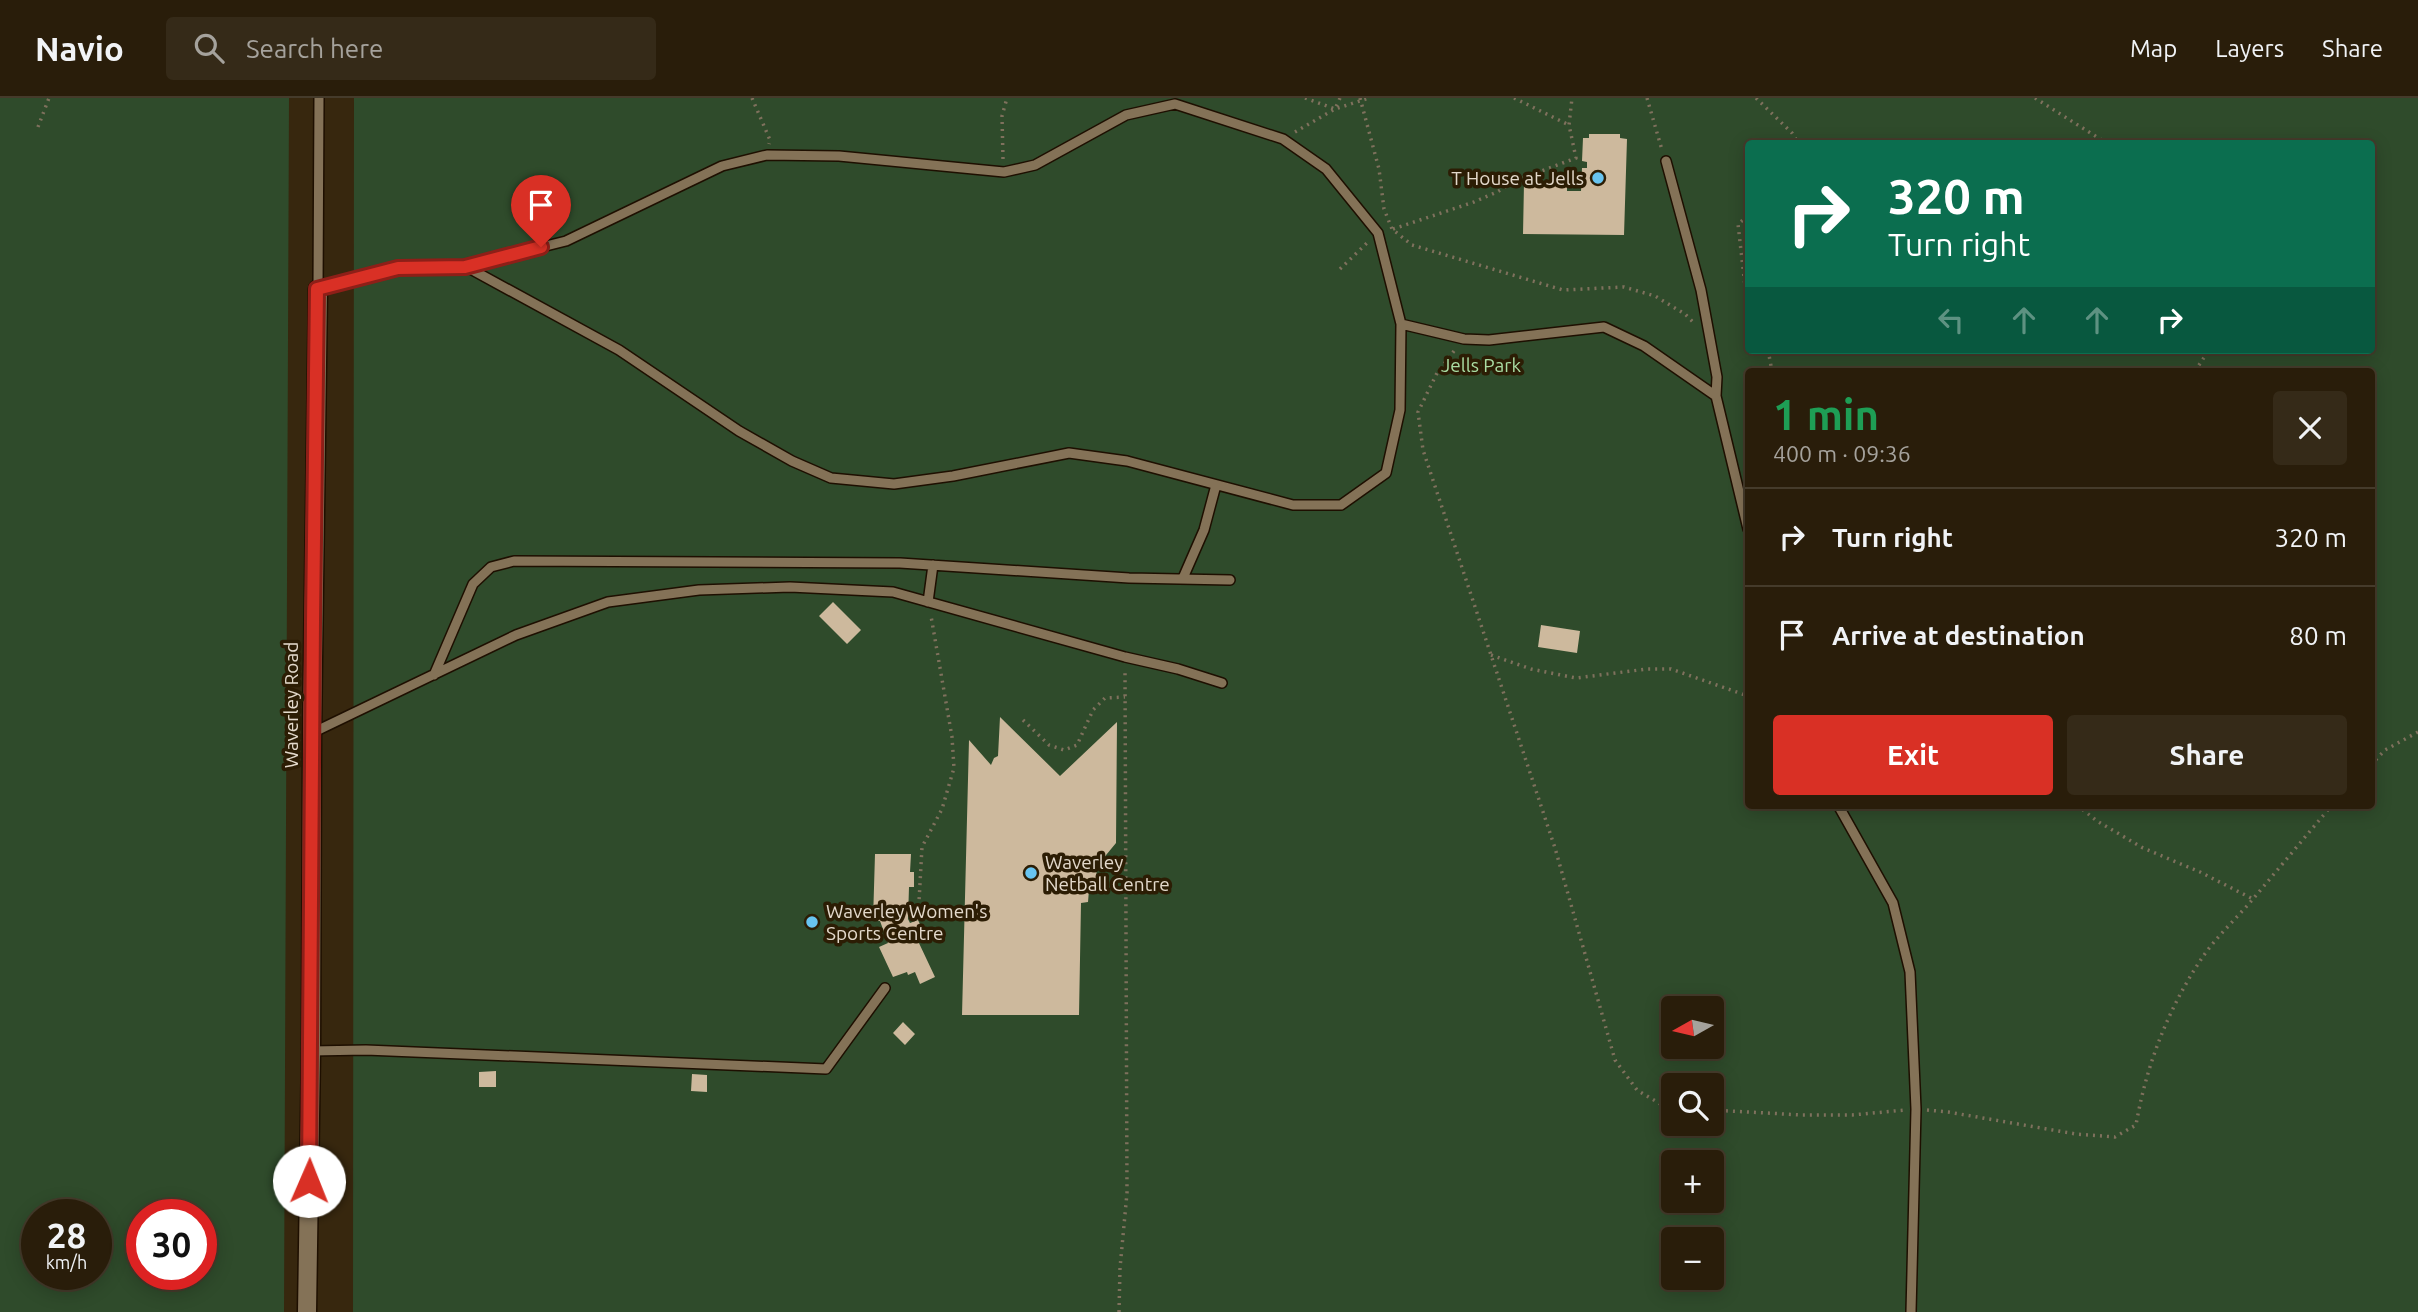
<!DOCTYPE html>
<meta charset="utf-8">
<style>
:root{--surface:#291d0a;--page:#352a18;--text:#f1f3f6;--muted:#a5a29c;--line:#453b2b;--accent:#d93025}
body{margin:0;font-family:Ubuntu,sans-serif;background:var(--page);color:var(--text);height:100vh;display:flex;flex-direction:column;font-size:26px;white-space:nowrap}
*{box-sizing:border-box;margin:0}
p{font-size:23px;color:var(--muted)}
.icon{flex:none;width:38px;height:38px;fill:none;stroke:currentColor;stroke-width:2;stroke-linecap:round;stroke-linejoin:round}
.map{position:relative;flex:1;overflow:hidden}
.sheet{position:absolute;left:1745px;top:270px;width:630px;height:441px;display:flex;flex-direction:column;background:var(--surface);border-radius:7px;box-shadow:0 4px 18px #0003,0 0 0 2px var(--line)}
.sheet>*{flex:none}
.guide{position:absolute;left:1745px;top:42px;width:630px;height:214px;border-radius:7px;box-shadow:0 4px 18px #0003,0 0 0 2px var(--line);background:#0b6e4f;color:#fff;overflow:hidden}
.needle{width:46px;rotate:262deg}
.controls{position:absolute;left:1661px;top:898px;display:grid;gap:14px}
.controls a{display:grid;place-items:center;width:63px;height:63px;border-radius:7px;background:var(--surface);box-shadow:0 4px 18px #0003,0 0 0 2px var(--line);font-size:35px}
.speed{position:absolute;left:21px;top:1101px;display:flex;gap:14px;font-size:35px;font-weight:700;text-align:center}
.speed>*{display:grid;place-content:center;width:91px;height:91px;border-radius:50%;background:var(--surface);box-shadow:0 4px 18px #0003,0 0 0 2px var(--line);line-height:1}
.speed small{font-size:18px;font-weight:400}
.speed .limit{border:10px solid #d22;background:#fff;color:#111}
.pin{position:absolute;display:grid;place-items:center;width:60px;height:60px;color:#fff;margin:-72px -30px;border-radius:50% 50% 50% 0;rotate:-45deg;box-shadow:0 0 7px #0007}
.pin .icon{rotate:45deg}
.me{position:absolute;width:77px;margin:-38px;rotate:1deg;stroke-linejoin:round;filter:drop-shadow(0 0 5px #0008)}
.turn{display:flex;align-items:center;gap:24px;height:147px;padding:0 28px;font-size:32px}
.turn .icon{width:91px;height:91px;stroke-width:2.5}
.turn b{display:block;font-size:49px;line-height:60px}
.lanes{display:flex;align-items:center;height:66px;padding:0 28px;background:#0003;justify-content:center;gap:35px;direction:ltr}
.lanes .off{opacity:.35}
.round{display:grid;place-items:center;flex:none;width:74px;height:74px;border-radius:7px;background:var(--page)}
.headline{display:flex;align-items:center;justify-content:space-between;height:119px;padding:0 28px}
h1{font-size:42px;font-weight:700;line-height:52px;color:#1e9e55}
.cta{display:flex;gap:14px;margin-top:auto;padding:14px 28px}
.cta a{flex:1;height:80px;border-radius:7px;background:var(--accent);color:#fff;font-size:28px;font-weight:700;line-height:80px;text-align:center}
.cta a+a{background:var(--page);color:var(--text)}
ul{padding:0;list-style:none}
li{display:flex;align-items:center;gap:21px;height:98px;padding:0 28px;border-top:2px solid var(--line)}
li div{flex:1}
li b{display:block;font-size:26px}
li em{font-style:normal}
header{display:flex;align-items:center;gap:42px;box-sizing:border-box;height:98px;padding:0 35px;background:var(--surface);border-bottom:2px solid var(--line)}
header strong{font-size:33px}
nav{display:flex;gap:38px;margin-inline-start:auto;font-size:24px}
.search{width:490px;height:63px;background:var(--page);display:flex;align-items:center;gap:18px;box-sizing:border-box;padding:0 24px;border-radius:7px;color:var(--muted);font-size:26px}
.map>svg:first-child{display:block}
.green{fill:#2f4b2b;fill-rule:evenodd}
.building{fill:#cdb99d}
.lines{fill:none;stroke-linecap:round;stroke-linejoin:round}
.lane-casing{stroke:#1e0f00;stroke-width:12}
.street-casing{stroke:#1e0f00;stroke-width:21}
.path{stroke:#7f715d;stroke-width:3.5;stroke-dasharray:2 5;stroke-linecap:butt}
.lane{stroke:#847257;stroke-width:9}
.street{stroke:#847257;stroke-width:18}
.route-casing{stroke:#8d1f18;stroke-width:18}
.route{stroke:#d93025;stroke-width:12}
.poi-dot{fill:#68c4f0;stroke:#2c1d04;stroke-width:2.5}
.labels{text-anchor:middle;stroke-width:7;stroke-linejoin:round;paint-order:stroke}
.poi-label{font-size:19px;fill:#e3d9cb;stroke:#2c1d04;text-anchor:start}
.park-label{font-size:19px;fill:#aadda3;stroke:#2c1d04}
.street-label{font-size:19px;fill:#e3d9cb;stroke:#2c1d04}
</style>
<header>
<strong>Navio</strong>
<div class="search"><svg class="icon" aria-label="search" viewBox="0 0 24 24"><circle cx="10" cy="10" r="6"/><path d="M15 15l6 6"/></svg>Search here</div>
<nav><a>Map</a><a>Layers</a><a>Share</a></nav>
</header>
<div class="map">
<svg width="2418" height="1214" viewBox="0 0 2418 1214">
<rect width="100%" height="100%" fill="#37270e"/>
<!-- green -->
<path class="green" d="M0,0H289L284,1214H0ZM37,1116H96V1176H37ZM201,1116V1176H142V1116Z
M354,0H2418V1214H353ZM1748,46H2371V252H1748ZM1748,273H2371V707H1748ZM1673,910H1712V948H1673ZM1673,987H1712V1026H1673ZM1673,1064H1712V1102H1673ZM1673,1141H1712V1180H1673Z"/>
<!-- building -->
<path class="building" d="M1589,36H1620V40L1627,41L1624,137L1523,136L1524,85H1567V93H1581L1582,70H1587V64L1582,63L1583,40H1589Z
M833,504L861,532L847,546L819,518Z
M1541,527L1580,533L1577,555L1538,549Z
M1000,619L1060,678L1117,624L1116,745L1097,768L1096,782L1089,792L1088,804L1081,805L1079,917H962L969,642L991,667L994,660L998,658Z
M875,756H911L910,774H914V789H909L908,821L910,825L918,822L926,839L918,843L935,879L920,886L915,874L908,877L907,874L893,879L879,849L888,845L880,823H873Z
M903,924L915,936L905,947L893,935Z
M496,973V989H479V974Z
M692,976L707,977V994L691,993Z"/>
<g class="lines">
<defs>
<path id="lane" d="M319,0L318,191L398,170L465,168L566,143L722,68L767,57L839,58L1004,74L1035,67L1126,17L1175,6L1283,41L1326,71L1378,135L1401,226L1400,312L1386,375L1341,407H1293L1127,363L1069,355L953,378L894,386L831,380L792,363L739,333L619,252L465,168
M1666,63L1701,192L1717,279L1716,298
M1401,226L1464,241L1489,242L1604,229L1644,248L1716,298L1748,431
M1183,480L1204,432L1216,387
M928,504L933,467
M434,577L473,486L491,469L514,463L900,465L1129,480L1230,482
M312,635L516,537L608,504L699,492L790,489L893,494L1125,559L1178,571L1222,585
M1838,707L1893,805L1910,874L1916,1011L1911,1214
M311,953L366,952L826,971L885,890"/>
<path id="street" d="M307,1214L311,953L312,635L318,191"/>
</defs>
<!-- lane casing -->
<use href="#lane" class="lane-casing"/>
<!-- street casing -->
<use href="#street" class="street-casing"/>
<!-- path -->
<path class="path" d="M752,0L770,42L769,46
M1305,0L1335,11L1340,0
M1360,0L1379,71L1384,111L1392,131L1412,147L1563,192L1624,189L1655,198L1685,216L1694,225
M1514,0L1569,27
M1647,0L1662,52
M1756,0L1792,35L1799,46
M2035,0L2108,46
M38,29L49,0
M1295,34L1335,11L1369,0
M1003,61L1002,18L1007,0
M1748,118L1738,126L1746,197L1748,202
M1393,131L1474,104L1497,94L1515,83L1576,60L1569,27L1572,0
M1340,171L1368,144
M1768,252L1772,273
M1454,253L1437,275L1418,314L1423,352L1555,750L1615,962L1637,992L1667,1010H1673
M2195,273L2209,252
M1491,557L1531,571L1576,580L1647,571H1671L1748,598
M1023,622L1049,647L1064,652L1077,647L1093,612L1105,600L1125,599
M2371,667L2385,652L2418,634
M2077,707L2097,723L2143,750L2200,774L2253,801L2332,707
M918,822L922,749L942,711L954,670L952,639L931,518
M1712,1012L1802,1017H1852L1905,1012
M1927,1012L1948,1014L2076,1036L2115,1039L2136,1027C2146,969 2167,913 2200,863C2214,841 2236,821 2253,801
M1119,1214L1120,1170L1127,1095L1125,572"/>
<!-- lane -->
<use href="#lane" class="lane"/>
<!-- street -->
<use href="#street" class="street"/>
</g>
<g class="lines">
<defs>
<path id="route" d="M309,1083L313,524L317,191L398,170L465,169L541,149"/>
</defs>
<!-- route casing -->
<use href="#route" class="route-casing"/>
<!-- route -->
<use href="#route" class="route"/>
</g>
<!-- markers -->
<g class="poi-dot">
<circle cx="1598" cy="80" r="7"/>
<circle cx="1031" cy="775" r="7"/>
<circle cx="812" cy="824" r="7"/>
</g>
<g class="labels">
<!-- poi labels -->
<g class="poi-label">
<text x="1584" y="87" text-anchor="end">T House at Jells</text>
<text x="1045" y="771">Waverley<tspan x="1045" dy="22">Netball Centre</tspan></text>
<text x="826" y="820">Waverley Women's<tspan x="826" dy="22">Sports Centre</tspan></text>
</g>
<!-- park labels -->
<g class="park-label">
<text x="1481" y="274">Jells Park</text>
</g>
<!-- street labels -->
<g class="street-label">
<text transform="translate(291 607) rotate(-90)" y="7">Waverley Road</text>
</g>
</g>
</svg>
<div class="controls">
<a><svg class="needle" viewBox="-14 -14 28 28"><path d="M0-13l5 13h-10z" fill="#e53935"/><path d="M0 13l5-13h-10z" fill="#a5a29c"/></svg></a>
<a><svg class="icon" aria-label="search" viewBox="0 0 24 24"><circle cx="10" cy="10" r="6"/><path d="M15 15l6 6"/></svg></a>
<a>+</a>
<a>−</a>
</div>
<div class="speed"><div>28<small>km/h</small></div><div class="limit">30</div></div>
<div class="pin" style="left:541px;top:149px;background:#d93025"><svg class="icon" aria-label="arrive" viewBox="0 0 24 24"><path d="M6 21V4h12l-3 4 3 4H6"/></svg></div>
<svg class="me" style="left:309px;top:1083px" viewBox="-20 -20 40 40"><circle r="19" fill="#fff"/><path d="M0-13L10 11 0 6-10 11z" fill="#d93025"/></svg>
<div class="guide">
<div class="turn"><svg class="icon" aria-label="right" viewBox="0 0 24 24"><path d="M7 20v-9h11M14 6l5 5-5 5"/></svg><div><b>320 m</b>Turn right</div></div>
<div class="lanes"><svg class="icon off" aria-label="left" viewBox="0 0 24 24"><path d="M17 20v-9H6M10 6l-5 5 5 5"/></svg><svg class="icon off" aria-label="ahead" viewBox="0 0 24 24"><path d="M12 20V5M6 11l6-6 6 6"/></svg><svg class="icon off" aria-label="ahead" viewBox="0 0 24 24"><path d="M12 20V5M6 11l6-6 6 6"/></svg><svg class="icon" aria-label="right" viewBox="0 0 24 24"><path d="M7 20v-9h11M14 6l5 5-5 5"/></svg></div>
</div>
<section class="sheet">
<div class="headline"><div><h1>1 min</h1><p>400 m · 09:36</p></div><a class="round"><svg class="icon" aria-label="close" viewBox="0 0 24 24"><path d="M6 6l12 12M18 6L6 18"/></svg></a></div>
<ul>
<li><svg class="icon" aria-label="right" viewBox="0 0 24 24"><path d="M7 20v-9h11M14 6l5 5-5 5"/></svg><div><b>Turn right</b></div><em>320 m</em></li>
<li><svg class="icon" aria-label="arrive" viewBox="0 0 24 24"><path d="M6 21V4h12l-3 4 3 4H6"/></svg><div><b>Arrive at destination</b></div><em>80 m</em></li>
</ul>
<div class="cta"><a>Exit</a><a>Share</a></div>
</section>
</div>
